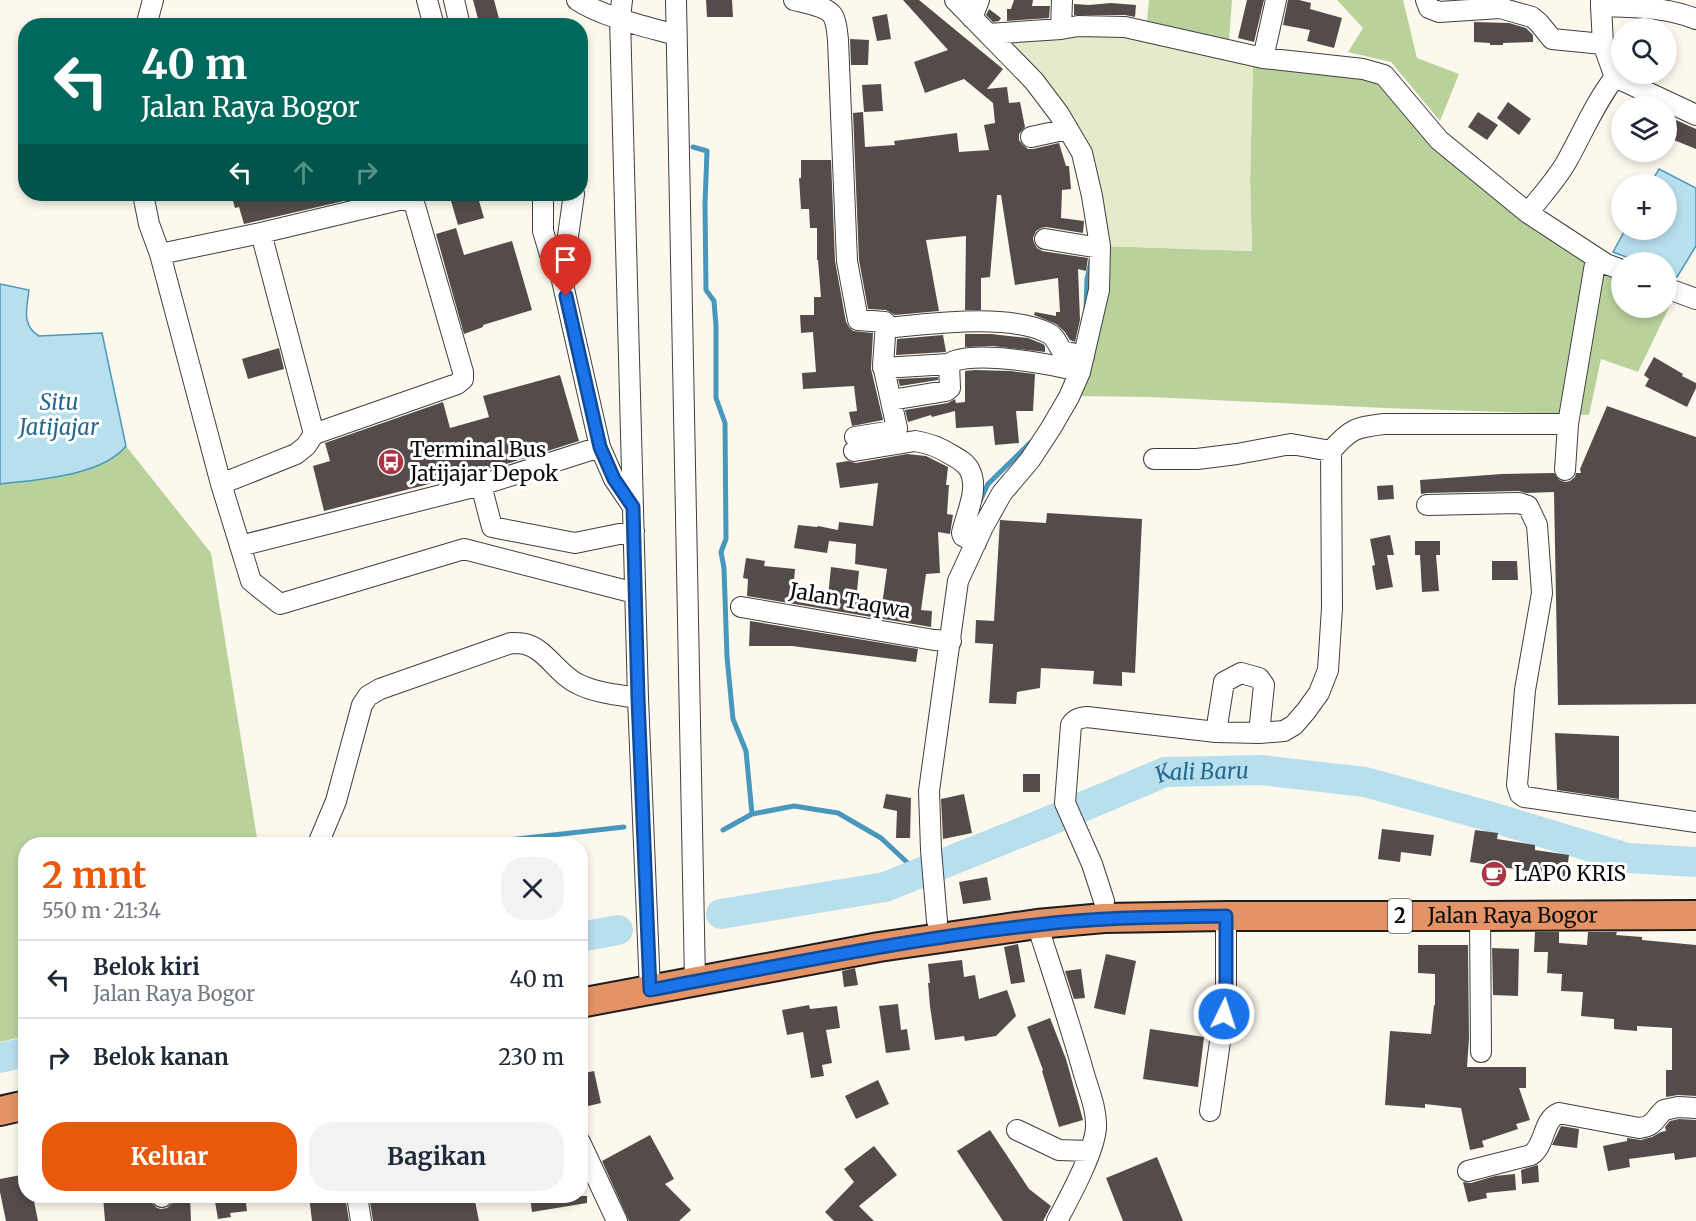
<!DOCTYPE html>
<html lang="id">
<meta charset="utf-8">
<style>
:root{--surface:#fff;--page:#f2f2f3;--text:#1f2937;--muted:#747a83;--line:#e0e1e3;--accent:#ea580c}
body{margin:0;font-family:Merriweather,serif;background:var(--page);color:var(--text);height:100vh;display:flex;flex-direction:column;font-size:22px;white-space:nowrap}
*{box-sizing:border-box;margin:0}
p{font-size:20px;color:var(--muted)}
.icon{flex:none;width:33px;height:33px;fill:none;stroke:currentColor;stroke-width:2;stroke-linecap:round;stroke-linejoin:round}
.map{position:relative;flex:1;overflow:hidden}
.panel{position:absolute;left:18px;top:837px;width:570px;height:366px;display:flex;flex-direction:column;background:var(--surface);border-radius:24px;box-shadow:0 3px 9px #0003}
.panel>*{flex:none}
.banner{position:absolute;left:18px;top:18px;width:570px;height:183px;border-radius:24px;box-shadow:0 3px 9px #0003;background:#00695c;color:#fff;overflow:hidden}
.tools{position:absolute;left:1611px;top:18px;display:grid;gap:12px}
.tools a{display:grid;place-items:center;width:66px;height:66px;border-radius:50%;background:var(--surface);box-shadow:0 3px 9px #0003;font-size:30px}
.pin{position:absolute;display:grid;place-items:center;width:51px;height:51px;color:#fff;margin:-62px -26px;border-radius:50% 50% 50% 0;rotate:-45deg;box-shadow:0 0 6px #0007}
.pin .icon{rotate:45deg}
.me{position:absolute;width:66px;margin:-33px;rotate:4deg;stroke-linejoin:round;filter:drop-shadow(0 0 4px #0008)}
.turn{display:flex;align-items:center;gap:21px;height:126px;padding:0 24px;font-size:27px}
.turn .icon{width:78px;height:78px;stroke-width:2.5}
.turn b{display:block;font-size:42px;line-height:51px}
.lanes{display:flex;align-items:center;height:57px;padding:0 24px;background:#0003;justify-content:center;gap:30px;direction:ltr}
.lanes .off{opacity:.35}
.round{display:grid;place-items:center;flex:none;width:63px;height:63px;border-radius:24px;background:var(--page)}
.overview{display:flex;align-items:center;justify-content:space-between;height:102px;padding:0 24px}
h1{font-size:36px;font-weight:700;line-height:45px;color:var(--accent)}
.action{display:flex;gap:12px;margin-top:auto;padding:12px 24px}
.action a{flex:1;height:69px;border-radius:24px;background:var(--accent);color:#fff;font-size:24px;font-weight:700;line-height:69px;text-align:center}
.action a+a{background:var(--page);color:var(--text)}
ul{padding:0;list-style:none}
li{display:flex;align-items:center;gap:18px;height:78px;padding:0 24px;border-top:2px solid var(--line)}
li div{flex:1}
li b{display:block;font-size:22px}
li em{font-style:normal}
.map>svg:first-child{display:block}
.forest{fill:#b9d29c}
.pitch{fill:#e3ebcb}
.water{fill:#b8dfee;stroke:#4798bc;stroke-width:1.5}
.lines{fill:none;stroke-linecap:round;stroke-linejoin:round}
.stream{stroke:#4798bc;stroke-width:5}
.river{stroke:#b8dfee;stroke-width:30}
.building{fill:#534c4a}
.minor-casing{stroke:#3f3f3f;stroke-width:22}
.highway-casing{stroke:#1d1d1d;stroke-width:32}
.minor{stroke:#fff;stroke-width:20}
.highway{stroke:#e39365;stroke-width:28}
.route-casing{stroke:#114b97;stroke-width:15}
.route{stroke:#1a73e8;stroke-width:10}
.labels{text-anchor:middle;stroke-width:6;stroke-linejoin:round;paint-order:stroke}
.shield{fill:#fff;stroke:#555;stroke-width:1.5}
.shield-label{font-size:20px;font-weight:bold;fill:#0c0c0c}
.poi-label{font-size:21px;fill:#0c0c0c;stroke:#fff;text-anchor:start}
.street-label{font-size:21px;fill:#0c0c0c;stroke:#fff}
.water-label{font-size:22px;font-style:italic;fill:#25698e;stroke:#fff}
</style>
<div class="map">
<svg width="1696" height="1221" viewBox="0 0 1696 1221">
<rect width="100%" height="100%" fill="#fdf8ed"/>
<!-- forest -->
<path class="forest" d="M1149,0H1232L1229,40L1147,21Z
M1337,0H1403L1417,58L1459,74L1440,121L1391,62L1348,52L1363,28Z
M1253,63L1382,82L1621,278L1622,308H1666L1667,296L1673,299L1638,372L1601,359L1589,415L1385,408L1150,397L1077,396L1103,246L1252,251L1250,180Z
M126,446L211,553L258,844H26L25,1036L0,1042V484L52,478L120,453Z"/>
<!-- pitch -->
<path class="pitch" d="M1080,33L1121,36L1253,63L1250,180L1252,251L1103,246L1094,176L1008,46L1037,36Z"/>
<!-- water -->
<path class="water" d="M1659,169L1696,188V246L1677,277L1667,273L1666,262H1639L1613,252L1625,230H1666V184H1650Z
M0,284L29,290C27,307 21,326 39,336L102,333L126,446C102,476 36,480 0,484Z"/>
<g class="lines">
<!-- stream -->
<path class="stream" d="M693,147L707,151L705,204L706,290L714,301L716,326V398L725,423L726,539L721,552L724,568L727,657L733,719L746,751L752,814
M1086,308L1087,279L1091,261
M979,503L988,484L1031,442
M723,830L752,814L794,806L838,813L881,838L911,866L915,875
M472,844L624,827"/>
<!-- river -->
<g class="river">
<path id="s1" d="M721,914L885,887L1042,824L1165,772L1261,770L1365,782L1488,816L1628,858L1696,862"/>
<path d="M580,937L618,930"/>
<path d="M0,1058L26,1052"/>
</g>
</g>
<!-- building -->
<path class="building" d="M473,0H494L501,26H480Z
M706,0H732L733,17H707Z
M903,0H919L1003,69L987,89L1007,87L1009,103L1020,102L1025,127L1019,134V140L1023,145L1028,149H1033L1059,143L1066,166H1069L1071,189L1062,190L1061,218L1084,221L1083,233L1046,227L1041,228L1036,231L1033,238L1034,243L1037,248L1042,251L1088,258L1086,271L1078,269L1080,320L1075,342L1070,340L1064,331L1056,324L1034,315L1035,312L1056,316V312H1060L1058,278L1015,285L1001,195H997L990,277L981,278V310H965L966,236L926,240L939,311L895,315L886,310L868,309L859,260L853,113L863,112L865,147L895,145L894,141L957,133L959,152L989,150L984,125L995,123L993,103L964,79L925,93L914,62L948,50Z
M1014,0H1033L1032,6H1050L1049,18L1007,21V9H1011Z
M1247,0H1264L1254,42L1238,38Z
M1288,0H1299L1311,3L1310,9L1342,18L1334,48L1307,41L1310,30L1283,25Z
M1111,3L1136,5L1135,17L1125,15H1074V4L1089,5Z
M989,9L1001,18L999,21L993,22L986,15Z
M887,14L891,39L877,41L872,17Z
M1474,22L1509,23L1526,28L1533,35V42L1503,43V45H1490V43L1474,42Z
M850,39L869,40L868,65H851Z
M881,84L883,111L864,112L862,85Z
M1508,102L1531,119L1519,135L1497,118Z
M1478,112L1498,125L1487,140L1468,127Z
M1676,120L1696,129V149L1669,138Z
M801,160H831L835,261L846,322L849,327L853,331L873,333L871,369L883,420L852,426L849,412L857,411L854,386L803,389L802,373L816,372L813,332L801,333L800,315H814V297H821L818,260H817V228H810L809,209H801L799,178H801Z
M231,194H361V197L244,224L239,207L235,208Z
M449,194H477L484,218L458,225Z
M456,228L464,255L512,241L532,310L483,325V327L464,334L436,234Z
M965,334H991L1028,338L1043,344L1045,346V352L993,346L965,347Z
M943,335L946,352L896,355L897,339Z
M279,348L284,369L248,379L242,359Z
M1654,357L1683,374L1682,376L1696,383V388L1687,407L1645,386L1649,379L1644,375Z
M975,370L1011,371L1035,374L1033,411H1016L1019,443L995,445L993,426L956,428L955,411L932,417L931,415L908,422L905,410L948,403L955,399L956,403L965,402V371Z
M560,375L579,441L503,465L324,511L313,466L330,461L325,443L443,402L450,428L489,417L483,396Z
M938,377V380L900,386L898,379Z
M1607,406L1696,437V704L1558,705L1554,492L1526,493L1519,491L1427,493L1421,494L1420,480L1502,474L1554,473L1559,480L1565,482L1570,481L1575,477L1576,473H1581L1580,469Z
M907,454L926,456L948,467L946,485H949L947,514L953,515L950,534L938,532L940,573L926,574L921,610L932,611L931,627L747,596L748,579L743,578L746,558L765,561L764,566L795,569L793,593L812,595L828,596L831,567L859,571L856,601L882,605L887,569L855,564L856,544L829,541L827,553L794,548L798,525L817,527L818,526L838,530L839,522L873,526L878,483L840,488L836,463L848,461L856,463Z
M1393,485L1394,499L1378,500L1377,486Z
M1047,513L1142,519L1135,673L1122,672V686L1093,684L1094,671L1041,668L1040,688L1017,692L1016,704L989,703L993,644L975,643L976,620L994,621L1000,520L1046,523Z
M1390,535L1394,555H1387L1393,587L1376,590L1372,566L1375,565L1370,539Z
M1415,541H1440V555H1436L1439,591L1422,592L1420,555H1415Z
M1492,561H1517L1518,580H1492Z
M750,621L918,649L916,662L792,646H749Z
M1555,733L1619,736V799L1557,790Z
M1023,774H1040V792H1023Z
M886,794L911,798L910,838H896L897,811L883,808Z
M964,794L972,833L943,839L941,799Z
M1382,829L1434,835L1431,856L1401,852L1400,862L1378,859Z
M1475,830L1498,833L1497,839L1535,845V850L1569,855L1566,877L1470,862Z
M987,877L991,900L963,904L959,882Z
M1535,932H1559V943L1587,945L1588,932H1617L1616,935L1642,937V940L1696,945V1096L1678,1095L1666,1097V1070H1672V1028L1637,1026V1031L1614,1029V1019L1581,1016L1583,992L1561,991L1562,974L1547,973L1548,952H1534Z
M1018,944L1025,982L1011,984L1004,947Z
M1418,945H1468L1469,1039L1467,1067H1526V1088H1519L1530,1120L1516,1124L1518,1129L1482,1141L1484,1147L1470,1150L1461,1108L1425,1104V1108L1385,1105L1390,1031L1431,1034L1434,1005H1435V974L1418,973Z
M1492,948L1519,949L1518,996L1493,995Z
M1106,954L1136,961L1125,1015L1094,1008Z
M962,960L964,977L975,975L979,999L1007,990L1016,1016L996,1036L965,1041L964,1036L935,1040L930,1006L928,983H930L928,964Z
M855,968L858,985L844,987L842,971Z
M1081,969L1085,998L1074,999L1065,971Z
M898,1004L901,1030L907,1029L910,1050L886,1053L879,1006Z
M809,1005L810,1009L837,1006L840,1028L826,1030L832,1063L822,1065L824,1076L811,1078L803,1032L787,1035L782,1010Z
M1050,1018L1066,1059L1083,1120L1059,1127L1042,1071L1043,1070L1027,1027Z
M1150,1029L1204,1037L1198,1087L1143,1079Z
M594,1071L601,1103L580,1108V1074Z
M878,1080L889,1104L856,1119L845,1096Z
M1679,1119L1696,1120V1157L1675,1160L1674,1153L1629,1159L1630,1167L1608,1171L1603,1146L1627,1141V1138L1641,1140L1652,1137L1661,1132L1666,1131L1665,1127L1670,1121Z
M1561,1126L1579,1129L1577,1148L1552,1145Z
M990,1130L1029,1189L1051,1206L1043,1221H1003L957,1151Z
M650,1135L674,1179L665,1184L691,1210L679,1221H629L602,1161Z
M874,1146L897,1175L859,1206L874,1221H834L825,1212L854,1182L844,1169Z
M1157,1157L1183,1221H1123L1106,1178Z
M1538,1165L1539,1182L1522,1184L1521,1170Z
M26,1174V1196H33L38,1221H6L0,1192V1179Z
M1515,1174L1516,1190L1486,1193L1487,1198L1468,1202L1463,1182L1471,1183L1495,1176Z
M103,1196H150L152,1203L157,1208L161,1209L167,1208L172,1203L174,1196H190L191,1221H105Z
M214,1196H245L247,1211L230,1213L231,1217L218,1219Z
M309,1196H345L349,1221H312Z
M369,1196H430L431,1201L456,1196H474L479,1221H373Z
M530,1196H587V1203L532,1212Z"/>
<g class="lines">
<defs>
<path id="minor" d="M427,0L434,26
M454,0L460,26
M577,0C602,17 648,27 676,35
M622,0L620,18L638,698L650,990
M676,0L695,981
M794,0C805,3 827,6 833,16C837,23 837,32 838,40L847,261L858,320L885,322L886,323L883,365L897,428L893,431L855,437
M1426,0L1429,8L1439,12L1500,8L1532,17L1539,23L1552,39L1603,44
M1601,0V6L1603,44L1615,77L1696,115
M1601,6C1632,7 1667,7 1696,19
M972,18L979,0
M146,26L153,0
M1061,29L1062,0
M988,34L1061,29L1078,26L1125,27L1263,58L1363,69L1384,75L1439,140L1528,213L1606,264L1622,270
M1263,58L1276,0
M1031,137L1068,129
M143,194L149,224L160,254L221,484L251,581L280,604L464,549L635,593
M543,194V231L551,258L561,276L600,447L614,479L633,507
M1528,213C1541,196 1557,179 1567,161C1583,132 1595,103 1615,77
M261,233L314,434
M1045,239L1100,248
M160,254L261,233L403,199L410,201L415,206L463,372V379L457,384L314,434L306,446L296,454L221,484
M561,276L568,236L574,194
M1666,288L1696,299
M886,328C930,324 1009,313 1048,333C1055,336 1058,345 1062,351L1084,356
M883,368L949,364
M891,400L946,391L950,388L949,364C968,349 1056,364 1080,372
M854,451L915,441C928,443 939,447 950,454C957,458 965,462 969,469C980,488 966,514 962,533L963,536L976,543
M1331,451C1350,429 1356,427 1384,424H1568L1596,258
M1154,459H1197L1237,454L1291,444L1331,451L1332,608L1328,670L1319,693L1306,711L1294,725L1284,731L1259,733
M1565,470L1568,424
M481,485L492,527L575,543L634,531
M1427,505L1519,503L1528,506L1537,525L1542,593L1525,690L1517,785L1520,794L1524,797L1696,822
M240,546L481,485L600,447
M741,607L934,640L951,641
M318,844L336,801L362,705L368,696L380,689L511,643C515,643 521,643 525,644C546,649 558,675 578,684C596,693 618,695 638,698
M1104,901L1092,864L1065,803L1071,725C1075,719 1079,718 1087,717L1216,732L1224,682L1241,673L1259,678L1264,685L1259,733L1216,732
M1480,916L1481,1052
M937,921L931,850L929,791L958,581L983,527L1002,493L1030,460L1051,428L1069,397L1080,372L1099,290L1100,246L1092,196L1082,153L1059,114L1034,81L955,0
M1037,924C1053,974 1070,1024 1084,1074C1089,1091 1097,1110 1096,1128C1094,1153 1069,1198 1057,1221
M1210,1111L1224,1014L1226,990V916
M1017,1130L1059,1150L1089,1151
M580,1142L617,1221
M1468,1171L1531,1155C1546,1145 1542,1120 1559,1113L1639,1128C1655,1126 1654,1119 1664,1110L1678,1107L1696,1108
M162,1196V1197
M357,1196L361,1221"/>
<g id="highway">
<path id="s2" d="M580,1003L879,947L1037,924L1104,918L1226,916H1480L1696,915"/>
<path d="M0,1111L26,1105"/>
</g>
</defs>
<!-- minor casing -->
<use href="#minor" class="minor-casing"/>
<!-- highway casing -->
<use href="#highway" class="highway-casing"/>
<!-- minor -->
<use href="#minor" class="minor"/>
<!-- highway -->
<use href="#highway" class="highway"/>
</g>
<g class="lines">
<defs>
<path id="route" d="M566,296L600,447L614,479L633,507L638,698L650,990C778,966 906,939 1036,925C1099,917 1163,917 1226,916V990L1224,1014"/>
</defs>
<!-- route casing -->
<use href="#route" class="route-casing"/>
<!-- route -->
<use href="#route" class="route"/>
</g>
<!-- icons -->
<defs>
<symbol id="bus-disc" viewBox="-11 -11 22 22"><circle r="9.5" fill="#ab3545" stroke="#fff"/><path d="M-5-6H5V4H4V6H2V4H-2V6H-4V4H-5ZM-3.5-4V0h7V-4ZM-3.5 1.2v1.5H-2V1.2ZM2 1.2v1.5H3.5V1.2Z" fill="#fff"/></symbol>
<symbol id="cafe-disc" viewBox="-11 -11 22 22"><circle r="9.5" fill="#ab3545" stroke="#fff"/><path d="M-5.5-4.5H6V0H3Q3 3.5 0 3.5H-2.5Q-5.5 3.5-5.5 0ZM3-3.2v2h1.7v-2ZM-6 4.5H4V6H-6Z" fill="#fff"/></symbol>
</defs>
<g fill-rule="evenodd">
<use href="#bus-disc" x="376" y="447" width="30" height="30"/>
<use href="#cafe-disc" x="1479" y="859" width="30" height="30"/>
</g>
<g class="labels">
<!-- shield labels -->
<rect class="shield" x="1388" y="899" width="24" height="34" rx="4.5"/>
<g class="shield-label">
<text x="1400" y="923">2</text>
</g>
<!-- poi labels -->
<g class="poi-label">
<text x="410" y="457">Terminal Bus<tspan x="410" dy="24">Jatijajar Depok</tspan></text>
<text x="1514" y="881">LAPO KRIS</text>
</g>
<!-- street labels -->
<g class="street-label">
<text transform="translate(850 601) rotate(10)" y="7">Jalan Taqwa</text>
<text dy="7" stroke="none"><textPath href="#s2" startOffset="940">Jalan Raya Bogor</textPath></text>
</g>
<!-- water labels -->
<g class="water-label">
<text x="59" y="410">Situ<tspan x="59" dy="25">Jatijajar</tspan></text>
<text dy="8" stroke="none"><textPath href="#s1" startOffset="506">Kali Baru</textPath></text>
</g>
</g>
</svg>
<div class="tools">
<a><svg class="icon" aria-label="search" viewBox="0 0 24 24"><circle cx="10" cy="10" r="6"/><path d="M15 15l6 6"/></svg></a>
<a><svg class="icon" aria-label="layers" viewBox="0 0 24 24"><path d="M12 4l9 5-9 5-9-5zM3 14l9 5 9-5"/></svg></a>
<a>+</a>
<a>−</a>
</div>
<div class="pin" style="left:566px;top:296px;background:#d93025"><svg class="icon" aria-label="arrive" viewBox="0 0 24 24"><path d="M6 21V4h12l-3 4 3 4H6"/></svg></div>
<svg class="me" style="left:1224px;top:1014px" viewBox="-20 -20 40 40"><circle r="17" fill="#1a73e8" stroke="#fff" stroke-width="3"/><path d="M0-11L8 9 0 5-8 9z" fill="#fff"/></svg>
<div class="banner">
<div class="turn"><svg class="icon" aria-label="left" viewBox="0 0 24 24"><path d="M17 20v-9H6M10 6l-5 5 5 5"/></svg><div><b>40 m</b>Jalan Raya Bogor</div></div>
<div class="lanes"><svg class="icon" aria-label="left" viewBox="0 0 24 24"><path d="M17 20v-9H6M10 6l-5 5 5 5"/></svg><svg class="icon off" aria-label="ahead" viewBox="0 0 24 24"><path d="M12 20V5M6 11l6-6 6 6"/></svg><svg class="icon off" aria-label="right" viewBox="0 0 24 24"><path d="M7 20v-9h11M14 6l5 5-5 5"/></svg></div>
</div>
<section class="panel">
<div class="overview"><div><h1>2 mnt</h1><p>550 m · 21:34</p></div><a class="round"><svg class="icon" aria-label="close" viewBox="0 0 24 24"><path d="M6 6l12 12M18 6L6 18"/></svg></a></div>
<ul>
<li><svg class="icon" aria-label="left" viewBox="0 0 24 24"><path d="M17 20v-9H6M10 6l-5 5 5 5"/></svg><div><b>Belok kiri</b><p>Jalan Raya Bogor</p></div><em>40 m</em></li>
<li><svg class="icon" aria-label="right" viewBox="0 0 24 24"><path d="M7 20v-9h11M14 6l5 5-5 5"/></svg><div><b>Belok kanan</b></div><em>230 m</em></li>
</ul>
<div class="action"><a>Keluar</a><a>Bagikan</a></div>
</section>
</div>
